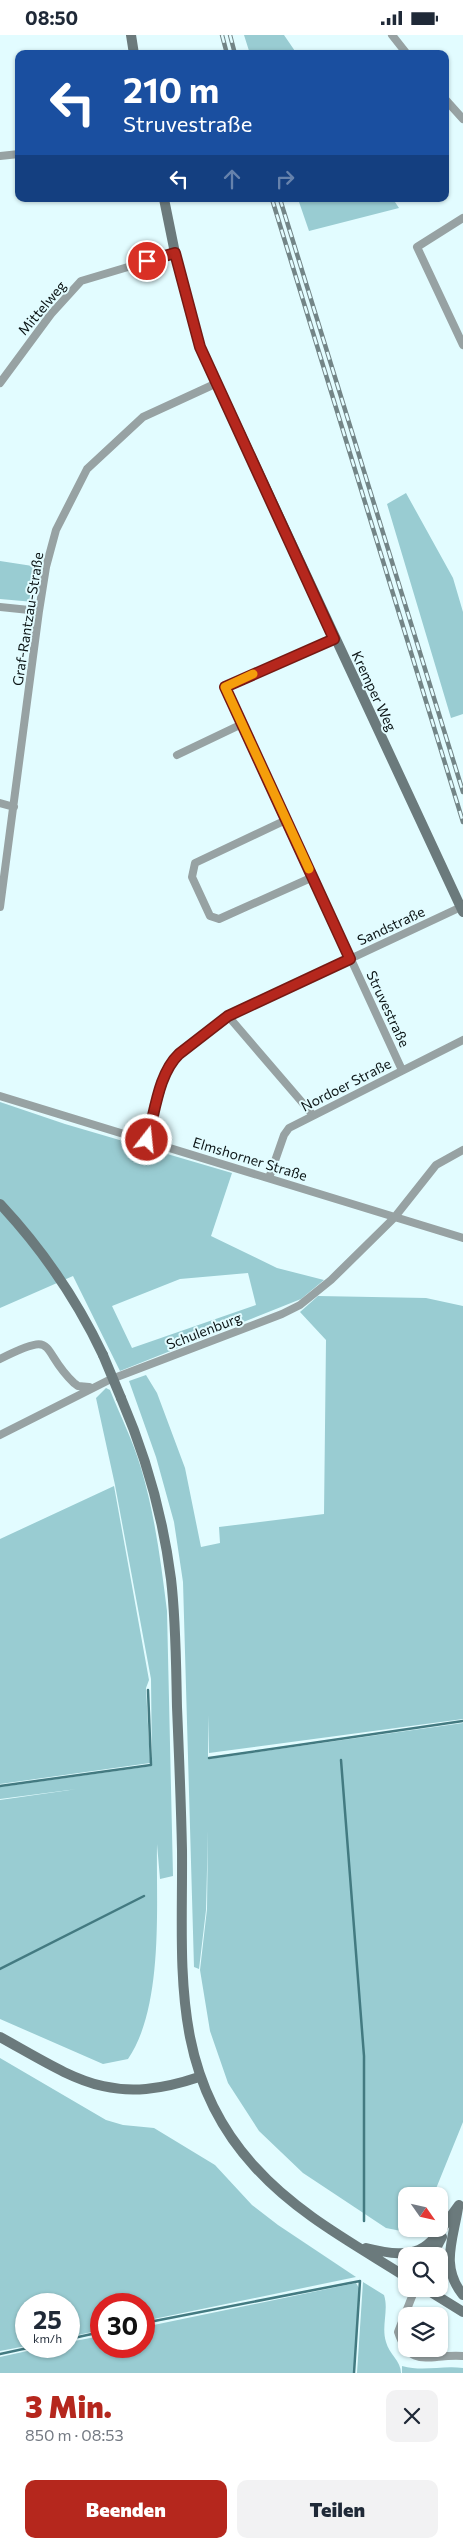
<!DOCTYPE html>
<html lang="de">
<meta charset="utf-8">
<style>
:root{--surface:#fff;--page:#f2f2f3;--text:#1f2937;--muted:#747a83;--accent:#b5271d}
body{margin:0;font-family:Commissioner,sans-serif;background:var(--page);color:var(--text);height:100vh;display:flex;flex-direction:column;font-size:19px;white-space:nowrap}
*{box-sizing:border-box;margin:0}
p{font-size:16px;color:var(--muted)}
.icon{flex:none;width:28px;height:28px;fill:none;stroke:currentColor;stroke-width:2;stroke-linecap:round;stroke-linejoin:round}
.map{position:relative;height:2338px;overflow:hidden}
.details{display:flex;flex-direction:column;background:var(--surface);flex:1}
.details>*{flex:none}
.top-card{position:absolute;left:15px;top:15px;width:434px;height:152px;border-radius:10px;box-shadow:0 1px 4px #0004;background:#1a4fa0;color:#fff;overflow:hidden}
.needle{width:32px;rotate:124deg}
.tools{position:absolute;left:398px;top:2152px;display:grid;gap:10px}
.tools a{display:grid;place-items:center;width:50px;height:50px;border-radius:10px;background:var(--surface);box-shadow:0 1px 4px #0004;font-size:25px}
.speed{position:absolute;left:15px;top:2258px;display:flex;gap:10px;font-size:25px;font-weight:700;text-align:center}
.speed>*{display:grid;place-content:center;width:65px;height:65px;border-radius:50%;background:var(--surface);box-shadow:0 1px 4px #0004;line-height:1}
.speed small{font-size:12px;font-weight:400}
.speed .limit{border:8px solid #d22;background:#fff;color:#111}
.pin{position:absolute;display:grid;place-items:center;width:42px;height:42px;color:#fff;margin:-21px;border:2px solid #fff;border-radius:50%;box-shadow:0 1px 5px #0007}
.me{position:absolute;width:55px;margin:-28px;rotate:16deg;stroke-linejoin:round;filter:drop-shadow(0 0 4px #0008)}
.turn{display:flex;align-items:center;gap:18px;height:105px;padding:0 25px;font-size:22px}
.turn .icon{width:65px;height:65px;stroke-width:2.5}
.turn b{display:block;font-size:35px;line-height:42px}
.lanes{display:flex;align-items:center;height:48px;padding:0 25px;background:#0003;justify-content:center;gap:25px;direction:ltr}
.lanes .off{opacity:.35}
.round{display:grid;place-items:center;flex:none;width:52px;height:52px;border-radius:10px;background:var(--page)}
.head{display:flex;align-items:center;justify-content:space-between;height:85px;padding:0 25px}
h1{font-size:30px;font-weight:800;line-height:38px;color:var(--accent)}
.primary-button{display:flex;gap:10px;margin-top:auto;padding:10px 25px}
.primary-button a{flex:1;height:58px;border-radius:10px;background:var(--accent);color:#fff;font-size:20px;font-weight:800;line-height:58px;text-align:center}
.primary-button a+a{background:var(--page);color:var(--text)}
.status{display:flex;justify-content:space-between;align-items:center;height:35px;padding:0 25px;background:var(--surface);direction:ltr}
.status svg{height:14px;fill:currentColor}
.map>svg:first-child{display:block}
.green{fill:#99ccd2;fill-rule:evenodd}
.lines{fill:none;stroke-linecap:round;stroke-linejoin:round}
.stream{stroke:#437a81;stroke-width:2.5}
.street{stroke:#97a2a3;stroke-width:8}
.secondary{stroke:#6b7a7c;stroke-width:10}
.rail-casing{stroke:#738587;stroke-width:4.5}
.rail{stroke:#e2fcff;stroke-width:2.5;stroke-dasharray:8;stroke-linecap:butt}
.secondary-bridge{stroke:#6b7a7c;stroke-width:10}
.route-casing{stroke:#761913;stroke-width:12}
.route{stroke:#b5271d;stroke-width:9}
.slow{stroke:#f59e0b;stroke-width:9}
.labels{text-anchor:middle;stroke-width:4;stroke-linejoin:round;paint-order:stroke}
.street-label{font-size:14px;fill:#0b1415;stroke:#e2fcff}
</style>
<div class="status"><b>08:50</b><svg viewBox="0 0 49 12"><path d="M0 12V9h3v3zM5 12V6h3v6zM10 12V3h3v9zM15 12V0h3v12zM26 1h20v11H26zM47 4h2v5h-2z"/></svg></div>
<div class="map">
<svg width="463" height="2338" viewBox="0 0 463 2338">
<rect width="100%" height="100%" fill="#e2fcff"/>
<!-- green -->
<path class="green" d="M244,0H284L297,19H250Z
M298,164H393L399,173L309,196Z
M406,458L453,543L463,577V679L451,683L387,469Z
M0,526L39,532L34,567L0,564Z
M0,1067L65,1089L232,1138L211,1201L277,1233L324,1245L301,1264L120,1336L73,1241L0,1273ZM248,1238L256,1270L132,1313L112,1271L180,1244Z
M318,1261L426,1263L463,1271V1684L209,1718L208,1680V1724L463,1688V2087L433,2161H406V2194H409L406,2197L386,2193L303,2138L259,2096L228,2048L210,1996L200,1935L207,1874L208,1795L206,1875L199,1934L194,1932L183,1547L174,1487L156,1422L129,1346L146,1340L157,1358L185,1433L201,1512L220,1508L219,1492L324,1479L326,1305L300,1277Z
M106,1353L110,1355C120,1380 133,1406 141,1433C155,1480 161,1528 167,1576L173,1841L160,1844L157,1809C156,1871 164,1971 128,2024L103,2029L0,1984V1765L77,1754L0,1764V1752L152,1731L151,1644L115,1450L96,1363Z
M114,1451L149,1645L146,1653L150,1728L0,1749V1504Z
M0,2023L106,2085L123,2090L154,2093L215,2130L252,2170L278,2190L356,2242L144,2286V2269H101V2295L69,2302V2269H26V2311L0,2316Z
M363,2247L384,2260C389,2275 381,2291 386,2307C389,2319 401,2326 401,2338H357Z
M356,2248L359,2253L354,2338H0V2322L50,2311H69V2307L101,2301V2311H144V2292Z
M402,2331C424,2337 442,2330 463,2333V2338H402Z"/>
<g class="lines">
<!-- stream -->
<path class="stream" d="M209,1723L463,1686
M341,1725L364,2021V2186
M0,1751L151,1730L148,1655
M0,1934L144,1861
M144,2288L360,2246L354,2338
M69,2304L101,2297
M0,2319L37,2311"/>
<!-- street -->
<path class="street" d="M392,0L407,19
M445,64L463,84
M0,121L19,119
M463,183L417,212L463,310
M0,348L51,279L81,246L175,218
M0,572L39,576
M334,604L225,651L402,1035
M177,720L242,689
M0,768L14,772
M286,785L195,828L192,842L210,881L219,884L313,842
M0,872L39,576L46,532L56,495L87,434L143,382L217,348
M228,981L313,1080
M0,1061L463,1203
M147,1105L165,1041L172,1025L228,981L461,872
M269,1143L284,1100L289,1093L463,1005
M0,1324C60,1294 38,1314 74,1348L78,1351L89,1352
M0,1400L109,1345L282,1279L300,1270L331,1245L394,1183L436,1130L463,1115
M415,2254L398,2297C411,2336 431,2318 463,2321"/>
<!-- secondary -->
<path class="secondary" d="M131,0L134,19
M164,164L175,218L200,312L463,877
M0,1169C43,1215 76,1263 103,1320
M121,1363C146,1421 163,1482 171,1544C176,1586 176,1629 177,1672C179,1719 181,1767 182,1815C183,1930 169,2039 255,2132C296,2178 354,2209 406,2242
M0,2002C76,2044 110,2072 199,2042
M458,2173C453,2205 440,2232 463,2260
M366,2213C424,2227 427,2214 459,2170
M432,2221L442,2202
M426,2254L463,2277"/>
<defs>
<path id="rail" d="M222,0L227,19
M230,0L235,19
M272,164L463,787
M280,164L463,757"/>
</defs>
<!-- rail casing -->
<use href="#rail" class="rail-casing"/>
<!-- rail -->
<use href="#rail" class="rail"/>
<!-- secondary-bridge -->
<path class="secondary-bridge" d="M103,1320L121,1363"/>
</g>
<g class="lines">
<defs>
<path id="route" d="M147,1105C155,1078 158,1039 179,1019L228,981L350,924L225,652L334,604L200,312L175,218L147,226"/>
</defs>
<!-- route casing -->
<use href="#route" class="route-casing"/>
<!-- route -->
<use href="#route" class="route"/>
<!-- slow -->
<path class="slow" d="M253,639L225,652L309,834"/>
</g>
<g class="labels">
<!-- street labels -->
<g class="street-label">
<text transform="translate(42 273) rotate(-50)" y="5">Mittelweg</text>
<text transform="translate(28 584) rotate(-81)" y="5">Graf-Rantzau-Straße</text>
<text transform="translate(374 656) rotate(65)" y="5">Kremper Weg</text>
<text transform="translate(391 891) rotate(-25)" y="5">Sandstraße</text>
<text transform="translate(388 974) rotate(65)" y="5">Struvestraße</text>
<text transform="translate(346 1050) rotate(-27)" y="5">Nordoer Straße</text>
<text transform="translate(250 1124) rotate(17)" y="5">Elmshorner Straße</text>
<text transform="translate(204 1296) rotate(-21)" y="5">Schulenburg</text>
</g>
</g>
</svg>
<div class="tools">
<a><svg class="needle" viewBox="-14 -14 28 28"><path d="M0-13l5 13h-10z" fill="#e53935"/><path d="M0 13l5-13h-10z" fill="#747a83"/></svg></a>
<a><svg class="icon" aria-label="search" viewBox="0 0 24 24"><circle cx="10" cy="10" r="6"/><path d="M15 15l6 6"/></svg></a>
<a><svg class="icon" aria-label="layers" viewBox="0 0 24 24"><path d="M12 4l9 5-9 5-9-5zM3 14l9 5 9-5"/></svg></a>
</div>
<div class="speed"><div>25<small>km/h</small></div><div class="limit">30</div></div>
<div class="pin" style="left:147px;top:226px;background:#d93025"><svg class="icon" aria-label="arrive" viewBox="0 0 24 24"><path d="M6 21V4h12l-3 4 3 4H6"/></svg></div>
<svg class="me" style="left:147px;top:1105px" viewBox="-20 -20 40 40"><circle r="17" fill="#b5271d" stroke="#fff" stroke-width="3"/><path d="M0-11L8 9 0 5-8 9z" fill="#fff"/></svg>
<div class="top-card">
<div class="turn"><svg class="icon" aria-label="left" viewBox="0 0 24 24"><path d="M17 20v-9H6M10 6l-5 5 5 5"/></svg><div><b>210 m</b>Struvestraße</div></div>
<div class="lanes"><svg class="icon" aria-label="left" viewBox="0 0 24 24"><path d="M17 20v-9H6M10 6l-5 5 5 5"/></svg><svg class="icon off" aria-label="ahead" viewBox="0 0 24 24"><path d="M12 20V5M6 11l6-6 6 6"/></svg><svg class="icon off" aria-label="right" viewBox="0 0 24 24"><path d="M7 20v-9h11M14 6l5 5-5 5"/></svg></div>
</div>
</div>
<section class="details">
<div class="head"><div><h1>3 Min.</h1><p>850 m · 08:53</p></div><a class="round"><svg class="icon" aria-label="close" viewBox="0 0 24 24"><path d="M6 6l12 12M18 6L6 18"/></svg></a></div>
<div class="primary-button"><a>Beenden</a><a>Teilen</a></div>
</section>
